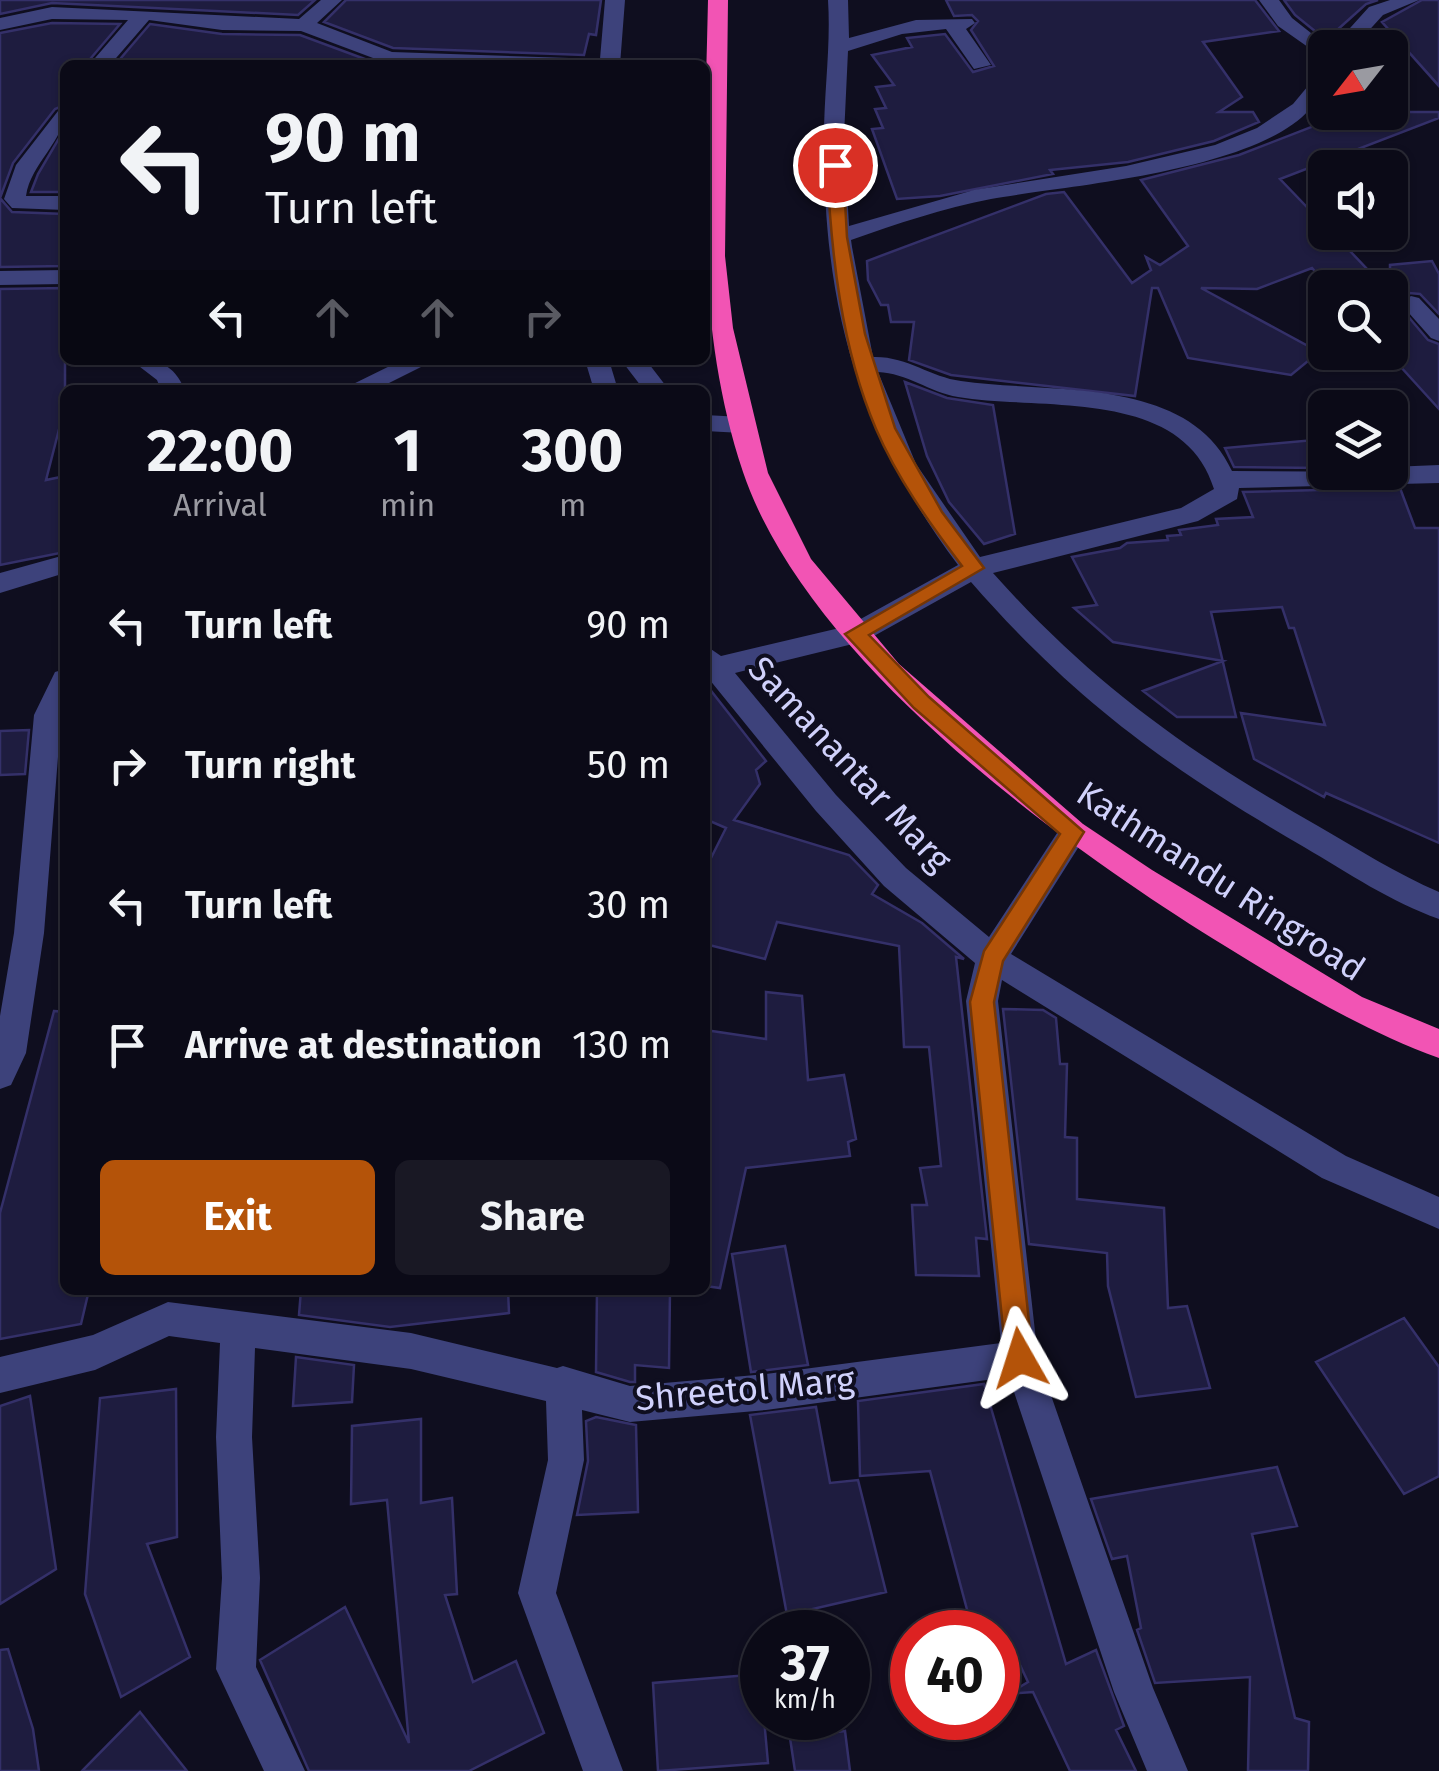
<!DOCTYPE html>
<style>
:root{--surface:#0b0a17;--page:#191824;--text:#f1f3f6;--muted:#9a9aa1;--line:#2b2b36;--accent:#b45309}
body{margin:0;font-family:"Fira Sans",sans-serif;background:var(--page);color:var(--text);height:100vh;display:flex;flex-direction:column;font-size:38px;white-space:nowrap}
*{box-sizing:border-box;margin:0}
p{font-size:32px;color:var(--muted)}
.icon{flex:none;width:55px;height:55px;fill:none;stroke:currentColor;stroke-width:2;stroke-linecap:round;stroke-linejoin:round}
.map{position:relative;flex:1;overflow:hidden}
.sheet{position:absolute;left:60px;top:385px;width:650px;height:910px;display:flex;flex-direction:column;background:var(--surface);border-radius:15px;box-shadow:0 2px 8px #0004,0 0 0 2px var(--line)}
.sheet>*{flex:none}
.top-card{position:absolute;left:60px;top:60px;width:650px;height:305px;border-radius:15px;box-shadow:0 2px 8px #0004,0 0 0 2px var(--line);background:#0b0a17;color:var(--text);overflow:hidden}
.needle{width:65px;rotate:239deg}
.fabs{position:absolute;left:1308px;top:30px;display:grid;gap:20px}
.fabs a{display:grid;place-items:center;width:100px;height:100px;border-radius:15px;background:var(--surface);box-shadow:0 2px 8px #0004,0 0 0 2px var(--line);font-size:50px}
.speed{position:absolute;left:740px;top:1610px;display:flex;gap:20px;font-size:50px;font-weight:700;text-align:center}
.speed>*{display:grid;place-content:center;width:130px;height:130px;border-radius:50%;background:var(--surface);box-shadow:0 2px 8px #0004,0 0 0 2px var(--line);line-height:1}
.speed small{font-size:25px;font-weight:400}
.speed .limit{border:15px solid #d22;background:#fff;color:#111}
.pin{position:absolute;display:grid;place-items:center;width:85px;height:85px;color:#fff;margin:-42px;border:5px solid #fff;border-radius:50%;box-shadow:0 2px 10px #0007}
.me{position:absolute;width:110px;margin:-55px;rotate:354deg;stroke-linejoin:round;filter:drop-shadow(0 0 8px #0008)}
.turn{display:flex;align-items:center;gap:35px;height:210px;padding:0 40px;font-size:45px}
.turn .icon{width:130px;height:130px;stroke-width:2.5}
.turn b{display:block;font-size:70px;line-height:85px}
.lanes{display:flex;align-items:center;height:95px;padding:0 40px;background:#0003;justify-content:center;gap:50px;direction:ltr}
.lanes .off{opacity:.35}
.eta{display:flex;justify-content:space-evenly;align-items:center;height:170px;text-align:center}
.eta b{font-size:60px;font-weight:700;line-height:70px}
.button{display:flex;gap:20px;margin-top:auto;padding:20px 40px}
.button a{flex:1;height:115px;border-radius:15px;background:var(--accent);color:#fff;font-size:40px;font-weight:700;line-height:115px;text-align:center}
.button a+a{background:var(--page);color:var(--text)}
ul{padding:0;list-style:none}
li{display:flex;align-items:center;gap:30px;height:140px;padding:0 40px}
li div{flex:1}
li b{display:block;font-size:38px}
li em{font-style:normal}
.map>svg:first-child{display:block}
.building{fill:#1e1c3f;stroke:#343069;stroke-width:2.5}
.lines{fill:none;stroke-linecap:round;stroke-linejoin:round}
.minor{fill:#3d427b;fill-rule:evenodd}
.highway{fill:#f254b4;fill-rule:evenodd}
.route{fill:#b45309;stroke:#753606;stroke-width:2.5}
.labels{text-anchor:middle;stroke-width:8;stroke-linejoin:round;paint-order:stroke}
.street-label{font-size:35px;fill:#d0d1fb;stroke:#0f0e1f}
</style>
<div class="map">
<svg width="1439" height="1771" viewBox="0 0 1439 1771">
<rect width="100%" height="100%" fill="#0f0e1f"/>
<!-- building -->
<path class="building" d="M0,0H315L298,15L52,3L0,14Z
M346,0H601L596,35L589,34L584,55L393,48L324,22Z
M946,0H1255L1279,31L1203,42L1242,97L1219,112H1253L1259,122L1214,141L1128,162L1050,170L1053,174L940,196L897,199L872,129L883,128L875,109L886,108L876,87L894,85L872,55L912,47L907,38L945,34L973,72L994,66L971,30L978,21L972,15L954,16Z
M1284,0H1378L1366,4L1326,40L1295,15Z
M1422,0H1439V86L1382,22Z
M52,23L120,24L85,65H65V105L55,109L13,163L0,198L12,212L65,214V266L0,267V33Z
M150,24L222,34L300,35L381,65H115Z
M1350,112H1439V118L1280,179L1325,226V232H1332L1385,288H1330L1312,268L1257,289L1201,288L1319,352L1291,375L1188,358L1158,288H1152L1135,396L951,375L909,360L914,322H891L888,305H881L868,280L867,261L1046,194L1064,192L1132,283L1151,270L1146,257L1160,265L1188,246L1141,180L1239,155Z
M65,128V192H31L38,174Z
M1432,261L1439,274V314L1420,294L1409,293L1396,302L1428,340L1439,344V409L1390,355V265Z
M65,288V406L46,480L65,476V552L0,565V289Z
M905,382L947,398L993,405L1015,534L984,544L949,502L927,456Z
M1325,439V468L1234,467L1225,448Z
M1400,488L1415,528H1439V843L1326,793L1324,797L1254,759L1241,713L1325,725L1294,628H1289L1282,607L1211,612L1236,717H1177L1143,691L1223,661L1113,642L1074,608L1097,605L1072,557L1120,548L1127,543L1168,540L1167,536L1181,535L1179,530L1218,525L1216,519L1253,517L1243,492Z
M705,683L766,761L756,770L760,784L734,820L849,855L878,885L872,894L922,923L964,959L956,957L987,1239L976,1238L979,1276L916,1275L912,1205H927L920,1168L941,1166L929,1047H904L899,946L777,922L765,959L705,944V870L726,828L705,819Z
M29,730L25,774L0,775V731Z
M766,992L802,996L808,1080L844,1075L856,1139L848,1142L850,1156L746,1168L720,1288L705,1286V1030L766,1039Z
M1003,1009L1043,1010L1056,1018L1060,1064H1067L1065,1137L1077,1138V1199L1164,1208L1168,1308L1187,1306L1210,1388L1136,1397L1108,1286L1107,1253L1029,1244Z
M54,1011L65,1012V1290H89L81,1324L0,1339V1213Z
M785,1246L808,1365L751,1372L732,1254Z
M301,1290H508L509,1313L390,1327L299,1315Z
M597,1290H670L669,1368L635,1365V1382H630L596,1372Z
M1404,1318L1439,1367V1476L1404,1494L1316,1362Z
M296,1357L354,1365L352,1402L293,1406Z
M984,1384L1066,1664L1096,1650L1124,1726L1116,1730L1136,1771H1070L1033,1692L1008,1694L1028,1682L1012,1648L998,1651V1632H973L930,1471L860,1476L858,1401Z
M176,1389L177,1537L147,1544L190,1657L121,1697L85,1594L100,1398Z
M30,1396L56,1569L0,1604V1406Z
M816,1407L830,1483L858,1480L886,1592L787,1615L750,1415Z
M596,1417L636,1425L638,1512L577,1515L588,1461L586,1421Z
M421,1419V1503L452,1498L457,1594L445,1595L473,1682L516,1661L544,1733L469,1771H309L260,1660L345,1607L409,1743L387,1500L351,1504L352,1426Z
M1277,1467L1297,1526L1252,1534L1295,1718L1309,1722L1308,1771H1248L1250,1677L1155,1683L1137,1630L1141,1628L1127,1556L1112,1559L1091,1499Z
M8,1649L33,1729L39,1771H0V1650Z
M760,1674L768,1763L658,1771L653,1683Z
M140,1712L187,1771H82Z
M845,1731L850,1771H795L790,1738Z"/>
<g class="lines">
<!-- minor -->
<path class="minor" d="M321,0H342L317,23L392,52L600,59L605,0H625L620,65L389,64L301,31L222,30L149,20L110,65H89L128,20L52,19L0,30V18L52,7L299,19Z
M828,0H848L849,38L916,20L972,19L975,23L966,29L991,65L974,69L946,29L902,34L848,51L844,136L849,226L974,190L1126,166L1215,145L1257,128L1293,104L1318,74L1325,72C1325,169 1063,185 991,199C943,208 897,224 851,240L852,247L873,357C907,356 930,377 961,381C1050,394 1188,375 1232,471L1390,472V467L1439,465V483L1239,488L1237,499L1198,521L993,573C1092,684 1189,753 1318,826C1358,849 1397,874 1439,892V919C1391,902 1348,873 1304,847C1168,768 1075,701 971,582L865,641L735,673L836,795L906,868L989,937L1063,824H1083L1088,832L1083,840L1011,954L1346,1156L1439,1197V1229L1322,1178L1002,980L998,1001L1038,1358L1153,1688L1188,1771H1147L1114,1692L1009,1377L766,1410L630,1422L582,1410L584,1460L556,1593L623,1771H583L518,1593L548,1460L546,1401L411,1369L255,1348L252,1437L260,1578L256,1667L305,1771H264L216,1669L222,1578L216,1437L220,1343L169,1336L95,1370L0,1393V1357L93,1335L168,1302L411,1333L557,1368L563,1366L630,1386L766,1374L1001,1343L966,1001L975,963L884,886L816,811L709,679L705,680V645L721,656L848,626L958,565C857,430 823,305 824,137C824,91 831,46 828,0ZM878,372C907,373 929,392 958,397C1042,411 1183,387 1214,489L1181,508L980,557L916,464Z
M1259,0H1279L1292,18L1330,48H1325V59L1278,26Z
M1390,0H1419L1383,15L1353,48H1332L1369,7Z
M65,109C65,142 31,162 26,196H65V210L12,208L4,199L16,165L58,111Z
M65,270V284L0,285V271Z
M1411,296L1419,298L1439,319V341L1431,338L1400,303Z
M131,360C159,360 173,363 185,390H161L157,380Z
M402,360H435L375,390H341Z
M585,360H609L618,390H594Z
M621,360H646L669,390H644Z
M705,415L742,417L754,425L742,433L705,431Z
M65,555V573L0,593V573Z
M65,669L44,933L26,1053L11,1085L0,1089V1016L14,933L34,715L55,672Z"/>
<!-- highway -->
<path class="highway" d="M708,0H728L725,256L733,328L768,473L811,559L899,664L1083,824L1152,870L1362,997L1439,1029V1058C1362,1030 1295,989 1225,946C1061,845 807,661 743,472C692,319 705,158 708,0Z"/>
</g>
<!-- route -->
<path class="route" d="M835,160L843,165L847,237L865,334L895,428L942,512L984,568L869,635L929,697L1084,832L1003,961L994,1002L1033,1358L1029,1367L1020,1371L1010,1367L1006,1358L970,1002L984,951L1060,834L914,708L845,634L962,566C930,524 897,478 876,429C841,347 831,253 827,165Z"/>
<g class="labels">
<!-- street labels -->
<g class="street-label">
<text transform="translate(850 764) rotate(47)" y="12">Samanantar Marg</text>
<text transform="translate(1221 881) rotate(33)" y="12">Kathmandu Ringroad</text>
<text transform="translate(745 1389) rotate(-5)" y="12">Shreetol Marg</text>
</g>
</g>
</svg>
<div class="fabs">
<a><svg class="needle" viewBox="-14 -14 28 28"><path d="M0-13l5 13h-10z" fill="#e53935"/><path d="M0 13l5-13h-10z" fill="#9a9aa1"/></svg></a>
<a><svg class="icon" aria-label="sound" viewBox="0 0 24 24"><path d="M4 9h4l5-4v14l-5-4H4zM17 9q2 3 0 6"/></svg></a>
<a><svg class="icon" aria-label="search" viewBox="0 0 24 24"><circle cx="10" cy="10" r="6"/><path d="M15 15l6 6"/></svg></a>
<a><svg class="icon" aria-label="layers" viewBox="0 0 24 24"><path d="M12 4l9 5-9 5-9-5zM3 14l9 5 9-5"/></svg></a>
</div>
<div class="speed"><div>37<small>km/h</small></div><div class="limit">40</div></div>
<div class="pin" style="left:835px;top:165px;background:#d93025"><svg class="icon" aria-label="arrive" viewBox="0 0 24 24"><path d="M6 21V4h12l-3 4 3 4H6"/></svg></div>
<svg class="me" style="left:1020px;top:1358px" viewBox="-20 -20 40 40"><path d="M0-17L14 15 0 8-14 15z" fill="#b45309" stroke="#fff" stroke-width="4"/></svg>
<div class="top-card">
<div class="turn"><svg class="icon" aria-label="left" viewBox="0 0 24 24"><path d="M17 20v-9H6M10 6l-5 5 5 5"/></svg><div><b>90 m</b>Turn left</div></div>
<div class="lanes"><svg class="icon" aria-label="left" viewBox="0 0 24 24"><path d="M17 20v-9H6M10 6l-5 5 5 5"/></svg><svg class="icon off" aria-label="ahead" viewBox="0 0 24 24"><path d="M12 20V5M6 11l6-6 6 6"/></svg><svg class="icon off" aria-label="ahead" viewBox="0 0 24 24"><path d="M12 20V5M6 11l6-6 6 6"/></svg><svg class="icon off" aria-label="right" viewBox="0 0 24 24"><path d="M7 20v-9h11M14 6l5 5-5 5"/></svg></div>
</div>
<section class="sheet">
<div class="eta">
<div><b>22:00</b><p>Arrival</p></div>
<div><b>1</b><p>min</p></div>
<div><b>300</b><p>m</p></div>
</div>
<ul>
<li><svg class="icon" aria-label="left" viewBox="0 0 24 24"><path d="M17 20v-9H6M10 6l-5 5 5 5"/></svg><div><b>Turn left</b></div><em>90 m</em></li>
<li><svg class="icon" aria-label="right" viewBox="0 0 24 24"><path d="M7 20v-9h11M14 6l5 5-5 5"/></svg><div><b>Turn right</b></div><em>50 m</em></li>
<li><svg class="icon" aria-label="left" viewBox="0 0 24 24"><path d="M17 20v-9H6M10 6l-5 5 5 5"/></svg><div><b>Turn left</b></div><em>30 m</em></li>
<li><svg class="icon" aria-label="arrive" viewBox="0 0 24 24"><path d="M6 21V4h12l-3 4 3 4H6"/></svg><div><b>Arrive at destination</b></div><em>130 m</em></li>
</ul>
<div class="button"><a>Exit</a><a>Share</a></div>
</section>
</div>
